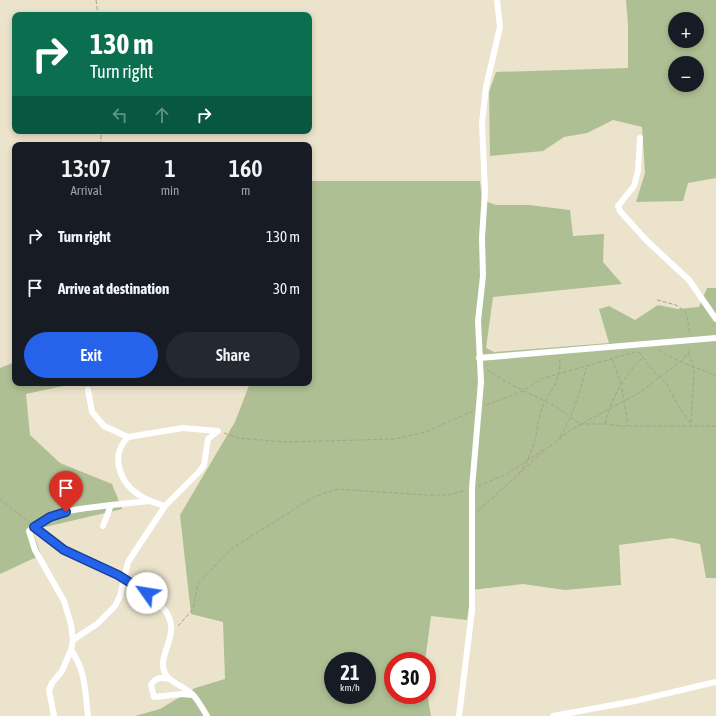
<!DOCTYPE html>
<meta charset="utf-8">
<style>
:root{--surface:#171b24;--page:#242831;--text:#f1f3f6;--muted:#9ea1a6;--accent:#2563eb}
body{margin:0;font-family:"Asap Condensed",sans-serif;background:var(--page);color:var(--text);height:100vh;display:flex;flex-direction:column;font-size:15px;white-space:nowrap}
*{box-sizing:border-box;margin:0}
p{font-size:13px;color:var(--muted)}
.icon{flex:none;width:22px;height:22px;fill:none;stroke:currentColor;stroke-width:2;stroke-linecap:round;stroke-linejoin:round}
.map{position:relative;flex:1;overflow:hidden}
.side{position:absolute;left:12px;top:142px;width:300px;height:244px;display:flex;flex-direction:column;background:var(--surface);border-radius:8px;box-shadow:0 2px 6px #0003}
.side>*{flex:none}
.banner{position:absolute;left:12px;top:12px;width:300px;height:122px;border-radius:8px;box-shadow:0 2px 6px #0003;background:#0b6e4f;color:#fff;overflow:hidden}
.fabs{position:absolute;left:668px;top:12px;display:grid;gap:8px}
.fabs a{display:grid;place-items:center;width:36px;height:36px;border-radius:50%;background:var(--surface);box-shadow:0 2px 6px #0003;font-size:20px}
.speed{position:absolute;left:324px;top:652px;display:flex;gap:8px;font-size:20px;font-weight:700;text-align:center}
.speed>*{display:grid;place-content:center;width:52px;height:52px;border-radius:50%;background:var(--surface);box-shadow:0 2px 6px #0003;line-height:1}
.speed small{font-size:10px;font-weight:400}
.speed .limit{border:6px solid #d22;background:#fff;color:#111}
.pin{position:absolute;display:grid;place-items:center;width:34px;height:34px;color:#fff;margin:-41px -17px;border-radius:50% 50% 50% 0;rotate:-45deg;box-shadow:0 0 4px #0007}
.pin .icon{rotate:45deg}
.me{position:absolute;width:44px;margin:-22px;rotate:302deg;stroke-linejoin:round;filter:drop-shadow(0 0 3px #0008)}
.turn{display:flex;align-items:center;gap:14px;height:84px;padding:0 12px;font-size:18px}
.turn .icon{width:52px;height:52px;stroke-width:2.5}
.turn b{display:block;font-size:28px;line-height:34px}
.lanes{display:flex;align-items:center;height:38px;padding:0 12px;background:#0003;justify-content:center;gap:20px;direction:ltr}
.lanes .off{opacity:.35}
.eta{display:flex;justify-content:space-evenly;align-items:center;height:68px;text-align:center}
.eta b{font-size:24px;font-weight:600;line-height:28px}
.action{display:flex;gap:8px;margin-top:auto;padding:8px 12px}
.action a{flex:1;height:46px;border-radius:24px;background:var(--accent);color:#fff;font-size:16px;font-weight:600;line-height:46px;text-align:center}
.action a+a{background:var(--page);color:var(--text)}
ul{padding:0;list-style:none}
li{display:flex;align-items:center;gap:12px;height:52px;padding:0 12px}
li div{flex:1}
li b{display:block;font-size:15px}
li em{font-style:normal}
.map>svg:first-child{display:block}
.green{fill:#aebf93;fill-rule:evenodd}
.lines{fill:none;stroke-linecap:round;stroke-linejoin:round}
.path{stroke:#a7a18e;stroke-width:1;stroke-dasharray:4 2;stroke-linecap:butt}
.minor{stroke:#fff;stroke-width:6}
.route-casing{stroke:#184099;stroke-width:10}
.route{stroke:#2563eb;stroke-width:7}
</style>
<div class="map">
<svg width="716" height="716" viewBox="0 0 716 716">
<rect width="100%" height="100%" fill="#ebe3cb"/>
<!-- green -->
<path class="green" d="M626,0H716V178L688,183L683,201L636,202L645,173L642,127L613,120L587,133L564,137L543,151L490,156L489,92L496,72L628,68V25ZM675,19H697V41H675ZM675,63H697V85H675Z
M309,181H480L482,200L496,205H529L570,210L573,236L604,234L603,262L622,284L493,297L486,348L494,352L609,343L599,309L609,306L635,320L658,305L678,309L699,307L707,288H716V578H706L700,544L672,538L619,545L621,585L565,590L523,584L471,590L467,620L431,616L425,661H393V695H427V693L431,716H135L160,709L195,688L225,679L223,622L191,614L180,515L235,422L250,383H309ZM333,661H367V695H333Z
M15,362V383H118L63,386L26,394L30,435L60,463L112,484L122,509L32,530L41,555L0,574V368Z"/>
<g class="lines">
<!-- path -->
<path class="path" d="M96,0L98,15
M101,145V131
M657,300L676,305L686,312L690,334
M659,350C676,362 697,367 716,376
M639,352L654,372L666,383L679,407L691,425
M689,353L694,371L691,425
M612,359L621,384
M487,370L512,385L555,406L580,424H605L622,426H716
M716,387V390
M622,388L628,426
M486,405L523,391L541,379L635,352
M605,424C611,399 624,376 642,358
M224,433L238,438L286,442L395,439L426,432L473,411
M560,437C573,416 580,392 586,368
M549,447L572,429L639,393L681,361L689,352V347
M528,459C531,451 535,443 536,435C538,428 538,421 540,414C548,390 560,387 560,359
M519,474L527,462
M478,486L507,474L548,447
M0,499L29,522
M478,511L545,450
M178,626L193,609L198,583L231,549L314,497L337,489L427,495H448L466,490"/>
<!-- minor -->
<path class="minor" d="M640,138L638,171L634,186L618,206L620,211L646,240L689,280L716,319
M479,358L716,338
M88,390L92,412L104,426L128,437
M165,506C156,503 147,501 139,495C119,482 110,455 128,437L183,428L217,431
M103,526L111,505L150,501
M34,527C46,536 57,547 71,554C103,571 140,580 164,609C183,633 158,651 164,671C168,683 186,686 194,696C199,702 203,709 207,716
M73,640L97,624L115,606L120,596L128,562L165,506L199,472L204,465L208,439L218,431
M71,650C86,671 85,692 88,716
M169,679C161,677 156,677 151,685L154,697L182,694L192,695
M54,716L49,690L52,683L62,671L71,650L73,640L71,624L64,601L35,550L29,531C49,509 83,509 111,505
M459,716L472,611V488L481,382L478,321L483,276L482,238L485,191L482,123L486,87L500,27L497,0
M553,716L635,701L716,682"/>
</g>
<g class="lines">
<defs>
<path id="route" d="M66,512L50,517L34,527L64,550L118,575L147,593"/>
</defs>
<!-- route casing -->
<use href="#route" class="route-casing"/>
<!-- route -->
<use href="#route" class="route"/>
</g>
</svg>
<div class="fabs">
<a>+</a>
<a>−</a>
</div>
<div class="speed"><div>21<small>km/h</small></div><div class="limit">30</div></div>
<div class="pin" style="left:66px;top:512px;background:#d93025"><svg class="icon" aria-label="arrive" viewBox="0 0 24 24"><path d="M6 21V4h12l-3 4 3 4H6"/></svg></div>
<svg class="me" style="left:147px;top:593px" viewBox="-20 -20 40 40"><circle r="19" fill="#fff"/><path d="M0-13L10 11 0 6-10 11z" fill="#2563eb"/></svg>
<div class="banner">
<div class="turn"><svg class="icon" aria-label="right" viewBox="0 0 24 24"><path d="M7 20v-9h11M14 6l5 5-5 5"/></svg><div><b>130 m</b>Turn right</div></div>
<div class="lanes"><svg class="icon off" aria-label="left" viewBox="0 0 24 24"><path d="M17 20v-9H6M10 6l-5 5 5 5"/></svg><svg class="icon off" aria-label="ahead" viewBox="0 0 24 24"><path d="M12 20V5M6 11l6-6 6 6"/></svg><svg class="icon" aria-label="right" viewBox="0 0 24 24"><path d="M7 20v-9h11M14 6l5 5-5 5"/></svg></div>
</div>
<section class="side">
<div class="eta">
<div><b>13:07</b><p>Arrival</p></div>
<div><b>1</b><p>min</p></div>
<div><b>160</b><p>m</p></div>
</div>
<ul>
<li><svg class="icon" aria-label="right" viewBox="0 0 24 24"><path d="M7 20v-9h11M14 6l5 5-5 5"/></svg><div><b>Turn right</b></div><em>130 m</em></li>
<li><svg class="icon" aria-label="arrive" viewBox="0 0 24 24"><path d="M6 21V4h12l-3 4 3 4H6"/></svg><div><b>Arrive at destination</b></div><em>30 m</em></li>
</ul>
<div class="action"><a>Exit</a><a>Share</a></div>
</section>
</div>
